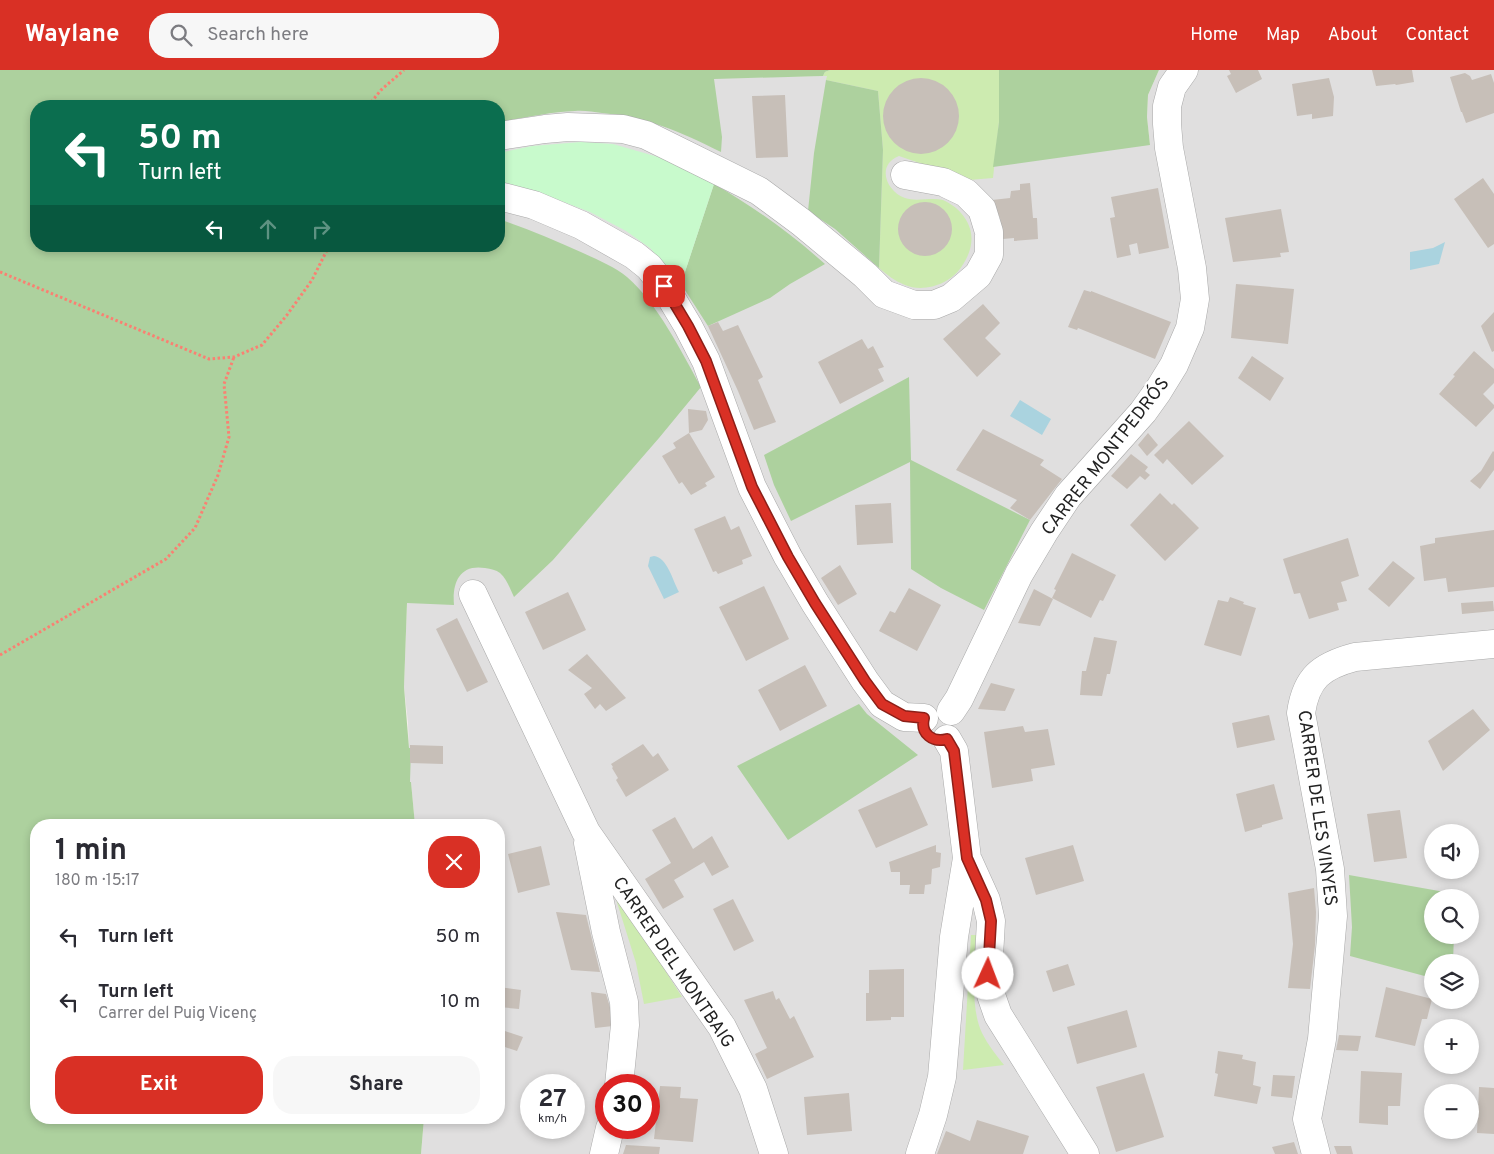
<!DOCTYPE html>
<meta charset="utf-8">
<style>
:root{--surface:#fff;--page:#f7f7f7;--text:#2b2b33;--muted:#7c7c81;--accent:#d93025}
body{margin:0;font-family:Overpass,sans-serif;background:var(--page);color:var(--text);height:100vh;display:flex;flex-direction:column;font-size:19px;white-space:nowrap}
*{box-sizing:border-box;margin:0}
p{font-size:16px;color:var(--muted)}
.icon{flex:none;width:28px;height:28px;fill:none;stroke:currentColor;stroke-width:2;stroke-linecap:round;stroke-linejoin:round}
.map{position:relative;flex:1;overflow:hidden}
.drawer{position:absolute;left:30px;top:749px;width:475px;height:305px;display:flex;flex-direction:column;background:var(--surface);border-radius:20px;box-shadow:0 2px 8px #0003}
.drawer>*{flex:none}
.top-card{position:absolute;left:30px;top:30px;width:475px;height:152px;border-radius:20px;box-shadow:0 2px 8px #0003;background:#0b6e4f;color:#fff;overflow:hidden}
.tools{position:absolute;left:1424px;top:754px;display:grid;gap:10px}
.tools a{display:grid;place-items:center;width:55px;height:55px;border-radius:50%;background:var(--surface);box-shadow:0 2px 8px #0003;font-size:25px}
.speed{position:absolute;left:520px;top:1004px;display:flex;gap:10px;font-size:25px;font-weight:700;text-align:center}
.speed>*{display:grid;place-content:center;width:65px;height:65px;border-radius:50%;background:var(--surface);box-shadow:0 2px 8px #0003;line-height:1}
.speed small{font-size:12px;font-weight:400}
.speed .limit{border:8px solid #d22;background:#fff;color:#111}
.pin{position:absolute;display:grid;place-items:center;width:42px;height:42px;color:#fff;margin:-21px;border-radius:10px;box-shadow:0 2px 8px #0006}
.me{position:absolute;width:55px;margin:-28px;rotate:2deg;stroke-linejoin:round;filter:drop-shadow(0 0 4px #0008)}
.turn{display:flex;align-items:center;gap:18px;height:105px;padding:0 25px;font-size:22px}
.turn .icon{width:65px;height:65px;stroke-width:2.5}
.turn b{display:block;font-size:35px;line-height:42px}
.lanes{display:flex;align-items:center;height:48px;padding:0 25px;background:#0003;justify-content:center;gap:25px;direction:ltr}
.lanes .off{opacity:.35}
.round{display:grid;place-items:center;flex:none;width:52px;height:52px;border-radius:20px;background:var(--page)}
.headline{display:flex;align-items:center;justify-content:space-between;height:85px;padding:0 25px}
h1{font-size:30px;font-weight:700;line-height:38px}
.button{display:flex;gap:10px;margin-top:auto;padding:10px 25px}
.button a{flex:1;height:58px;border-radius:20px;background:var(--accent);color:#fff;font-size:20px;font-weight:700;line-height:58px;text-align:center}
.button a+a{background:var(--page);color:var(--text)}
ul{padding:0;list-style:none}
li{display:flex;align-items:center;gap:15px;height:65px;padding:0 25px}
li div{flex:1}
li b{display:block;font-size:19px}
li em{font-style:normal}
header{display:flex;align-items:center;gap:30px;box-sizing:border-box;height:70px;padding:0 25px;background:var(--accent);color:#fff}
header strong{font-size:24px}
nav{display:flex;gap:28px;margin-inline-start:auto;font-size:18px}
.search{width:350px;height:45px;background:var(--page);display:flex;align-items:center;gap:12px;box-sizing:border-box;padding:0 18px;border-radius:20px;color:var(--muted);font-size:19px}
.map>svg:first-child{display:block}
.residential{fill:#e0dfdf;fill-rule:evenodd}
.grass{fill:#cdebb0}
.forest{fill:#add19e}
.park{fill:#c8facc}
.water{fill:#aad3df}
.building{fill:#c7bfb8}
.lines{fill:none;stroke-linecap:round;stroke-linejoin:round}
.minor-casing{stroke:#a9a9a9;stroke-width:29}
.path{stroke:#fa8072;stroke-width:3;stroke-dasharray:2.5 2.5;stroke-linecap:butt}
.minor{stroke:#fff;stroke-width:28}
.route-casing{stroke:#8d1f18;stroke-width:12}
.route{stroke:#d93025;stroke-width:9}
.labels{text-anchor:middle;stroke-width:4.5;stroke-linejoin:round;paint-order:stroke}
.street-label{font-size:18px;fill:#222;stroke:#fff}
</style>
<header>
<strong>Waylane</strong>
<div class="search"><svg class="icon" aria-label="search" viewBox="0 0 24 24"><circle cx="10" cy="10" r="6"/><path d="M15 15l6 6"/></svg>Search here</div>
<nav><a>Home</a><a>Map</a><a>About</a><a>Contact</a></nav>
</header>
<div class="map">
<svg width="1494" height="1084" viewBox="0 0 1494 1084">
<rect width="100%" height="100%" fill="#f2efe9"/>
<!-- residential -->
<path class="residential" d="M717,0V8L823,6L830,0H999V52L1150,75L1147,47L1148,25L1159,0H1494V1084H421L424,1048H499V755H415L411,712H410L408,652L404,617L407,533L499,176V36ZM1432,762H1470V800H1432ZM1432,828H1470V865H1432ZM1432,892H1470V930H1432ZM1432,958H1470V995H1432ZM531,1015H574V1058H531ZM606,1015H649V1058H606ZM1432,1022H1470V1060H1432Z"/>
<!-- grass -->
<path class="grass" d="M830,0H999V52L993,108L969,110L899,86C876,95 886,121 905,128C917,132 931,127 943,130C948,132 952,135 956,138C975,155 976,175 962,196C951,214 924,223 905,215C895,211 887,205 879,198L883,80L878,21L826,10L827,6H823L825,2Z
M617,825L682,927L644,934L636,893L615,826Z
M971,865H976C976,894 969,935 982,963C988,975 996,985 1004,995L963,1000Z"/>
<!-- forest -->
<path class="forest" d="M0,0H830L825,2L823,6L714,9L722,67L721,82C679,61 649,48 602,43C593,42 584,40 575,41C549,42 524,48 499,52V36H36V176H499V149C528,159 555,170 583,183C598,190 615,197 627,207C658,234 681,281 701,317L659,368L553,490L514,527C510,519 507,509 500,503C496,500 491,499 485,498C460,494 452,512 454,535L407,533L404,617L409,678H411L410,712H411L415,755H36V1048H424L421,1084H0Z
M999,0H1159L1148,25L1147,47L1150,75L993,97L999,52Z
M826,10L878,21L883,80L879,198L835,159L808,141L814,83Z
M714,114C754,137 790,163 825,194L790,214L770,228L708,256L681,214Z
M909,307L911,390L1030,450L984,540L941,518L911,499L910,392L791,451L774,415L764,385Z
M859,634L867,644L918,685L788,770L737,696Z
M1349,805L1456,824V827L1432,828V865H1454L1453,892H1432V908L1350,886L1352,857Z"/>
<!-- park -->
<path class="park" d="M581,72L613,74L665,89L714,114L681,214L650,178L626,161L590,142L540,123L499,111V83L532,76Z"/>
<!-- water -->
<path class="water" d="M1445,172L1439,194L1410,200V182L1433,178Z
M1020,330L1051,349L1042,365L1010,346Z
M654,486C667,487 673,511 679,522L664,529L648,496L650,487Z"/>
<!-- building -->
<path class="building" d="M1229,0H1258L1262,9L1236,23L1227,6L1231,4Z
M1372,0H1412L1414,12L1396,15L1395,14L1376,16Z
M1465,3L1470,6L1472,10L1491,4L1494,13V43L1466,53L1462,42H1461L1450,7Z
M1329,8L1334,27L1333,46L1312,49V44L1297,46L1292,14Z
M883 46a38 38 0 1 1 76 0a38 38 0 1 1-76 0Z
M785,25L788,87L756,88L752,26Z
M1483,108L1494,124V174L1488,178L1454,129Z
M1030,113L1033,148H1037L1038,169L1014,171V168L1003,169L1000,148L992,130L1010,128L1011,121L1020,120V114Z
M1158,118L1169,178L1139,184L1137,173L1129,175L1131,185L1117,188L1110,148L1115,147L1111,127Z
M898 159a27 27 0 1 1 54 0a27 27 0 1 1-54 0Z
M1281,139L1289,182L1280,183L1281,187L1233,192L1225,148Z
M1236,214L1294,219L1288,274L1231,268Z
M1084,220L1091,222V221L1171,252L1155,289L1078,258L1077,260L1068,257Z
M983,234L1000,253L985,268L1001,284L977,307L943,269Z
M1494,242V281L1492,282L1481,256Z
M718,252L723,261L738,255L763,307L758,310L776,352L754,360L738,321L708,256Z
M862,269L868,279L873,276L884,297L878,299L884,311L840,334L818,292Z
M1474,281L1494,299V313L1483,324L1494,335V338L1476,357L1439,324L1455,306L1453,305Z
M1252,286L1284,308L1270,331L1238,308Z
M688,339L706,341L708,350L702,360L689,363Z
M1189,351L1224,386L1192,415L1167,389L1163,394L1154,385Z
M983,359L1044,390L1040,395L1062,409L1030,450L1010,438L1017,430L956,400Z
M689,363L715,407L705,413L707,416L691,425L682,412L679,414L662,386L676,378L673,373Z
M1148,363L1158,375L1147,386L1138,375Z
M1493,381L1494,382V400L1480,419L1470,411L1481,401Z
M1131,384L1148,397L1145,401L1150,405L1145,410L1140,406L1127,419L1111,406Z
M1160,423L1172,435L1174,433L1199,458L1165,491L1130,455Z
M891,433L893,473L857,475L855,435Z
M725,446L731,460L739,456L752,486L742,490L743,494L718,504L716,501L713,502L694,459Z
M1494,460V517L1448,522L1446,508L1424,511L1420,476L1435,473V468Z
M1348,468L1359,506L1341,512L1347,531L1337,533L1339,540L1309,549L1300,523L1294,524L1283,489Z
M1072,483L1116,505L1103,531L1100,530L1091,548L1052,528L1056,520L1054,519Z
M1393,491L1415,508L1389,537L1368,519Z
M840,495L857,524L838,535L821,508Z
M764,516L789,569L746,591L719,537Z
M909,518L941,535L917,581L879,561L890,541L895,543Z
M1034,519L1053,529L1040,556L1018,553Z
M568,522L586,560L543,580L525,542Z
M1230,527L1244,532L1243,534L1256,538L1241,586L1204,575L1218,530L1228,532Z
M1493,531L1494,541L1462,544L1461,533Z
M457,548L488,612L467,622L436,559Z
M1094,567L1117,571L1110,604H1107L1102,626L1080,625L1082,601H1086Z
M587,584L626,628L606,641L600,634L595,639L584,624L592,618L568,600Z
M805,595L827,636L780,661L758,620Z
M991,613L1015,619L1005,641L978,639Z
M1473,639L1490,660L1443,701L1428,671Z
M1269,645L1275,670L1237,678L1232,653Z
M1023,656L1025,662L1048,659L1055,695L1031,699L1033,711L992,718L984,662Z
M643,674L653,687L658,683L669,700L626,727L616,710L618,708L612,698L613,697L611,694Z
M410,675L443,676V694L410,693Z
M1274,714L1283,749L1262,755V757L1245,762L1236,724Z
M911,717L928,755L876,778L858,740Z
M1400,740L1407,788L1374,792L1367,744Z
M675,747L693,779L712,766L729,797L712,806L704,792L674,810L684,827L663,839L645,809L671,793L652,760Z
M936,775V782L941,783L940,797L932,799L931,814L925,815L924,824H909L910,815H900V802H891L889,792Z
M1073,775L1084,811L1036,825L1025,788Z
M541,776L550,815L518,823L508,784Z
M1314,818L1316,842L1315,875L1310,919L1288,918L1293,874L1288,823Z
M733,829L754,871L734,881L713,839Z
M556,842L586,845L600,902L571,900Z
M1068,894L1075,915L1053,922L1046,901Z
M904,899V947H891V950L866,951V923H869V900Z
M499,917L521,920L519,939L499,937Z
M1386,917L1432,929L1427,949H1422L1415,976L1375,967Z
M773,921L776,930L779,928L790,949L794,946L814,987L767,1009L755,984L767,978L744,930Z
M591,922L606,924L612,944L613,956L595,958Z
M1127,940L1137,977L1077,994L1067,957Z
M499,959L523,967L517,981L499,975Z
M1339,965L1361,966L1358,981L1336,980Z
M1218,981L1243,985L1242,989L1256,992L1253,1015L1261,1017L1257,1034L1214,1026L1218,1004L1215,1003Z
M1361,1001L1402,1003L1400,1036H1388V1055L1359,1053Z
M1144,1003L1164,1067L1116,1082L1096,1017Z
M1273,1005L1295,1006L1292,1028L1271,1026Z
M660,1016L681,1017L680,1028L698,1029L693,1072L654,1069Z
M1479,1017L1494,1018V1064L1477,1063Z
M849,1023L852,1061L807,1065L804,1027Z
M977,1050L1029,1066L1023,1084H937L946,1061L970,1071Z
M1294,1072L1298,1084H1275L1272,1077Z
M626,1075L660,1077L659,1084H623Z
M1334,1076H1351L1353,1084H1337Z"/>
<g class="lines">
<defs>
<path id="minor" d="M499,66L545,59L568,57L623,59L646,65L759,121L801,152L865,205L884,224L914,235H934L951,228L978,205L989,185V162L982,139L966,123L943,112L905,105
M499,126L534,135L581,155L634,185L649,197L664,216L688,256L706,291L752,417L788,487L815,533L865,611L882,634L904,647L924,648
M473,524L586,762L722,957L753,1019L774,1084
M951,641L959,629L1019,504L1044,462L1068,426L1143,342L1158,321L1174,295L1190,258L1195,229L1192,198L1169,78L1167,54V36L1172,17L1184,0
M947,669L954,681L967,788L986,830L991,851L988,904L991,925L998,945L1085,1084
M588,773L606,862L624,932L625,955L619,1015
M604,1084L610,1058
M920,1084L933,1045L942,1007L954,867L967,788
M1316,1084L1307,1049L1322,969L1333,846L1330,799L1301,643C1306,608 1321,596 1355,587L1494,574"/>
</defs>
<!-- minor casing -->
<use href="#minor" class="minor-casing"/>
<!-- path -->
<path class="path" d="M368,36L381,20L404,0
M0,202L209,289L234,287L262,275L287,245L312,210L329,176
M0,585L166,489L195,458L218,405L229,367L224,314L234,287"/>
<!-- minor -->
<use href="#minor" class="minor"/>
</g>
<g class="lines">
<defs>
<path id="route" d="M664,216L688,256L706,291L752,417L788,487L815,533L865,611L882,634L904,646L924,648C920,664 933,673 947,669L954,681L967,788L986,830L991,851L988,904"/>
</defs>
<!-- route casing -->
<use href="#route" class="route-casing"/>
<!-- route -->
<use href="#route" class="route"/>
</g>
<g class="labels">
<!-- street labels -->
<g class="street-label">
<text transform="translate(1105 386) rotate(-52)" y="6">CARRER MONTPEDRÓS</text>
<text transform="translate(1318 738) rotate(82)" y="6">CARRER DE LES VINYES</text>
<text transform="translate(674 892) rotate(56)" y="6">CARRER DEL MONTBAIG</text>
</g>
</g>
</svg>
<div class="tools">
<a><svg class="icon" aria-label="sound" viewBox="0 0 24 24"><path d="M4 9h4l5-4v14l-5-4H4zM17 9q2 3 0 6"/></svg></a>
<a><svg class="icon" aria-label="search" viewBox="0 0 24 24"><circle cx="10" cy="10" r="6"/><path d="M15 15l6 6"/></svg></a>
<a><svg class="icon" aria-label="layers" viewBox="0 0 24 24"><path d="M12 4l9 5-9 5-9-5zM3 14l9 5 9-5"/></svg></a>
<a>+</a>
<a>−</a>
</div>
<div class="speed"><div>27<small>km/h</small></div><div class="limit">30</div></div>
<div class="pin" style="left:664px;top:216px;background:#d93025"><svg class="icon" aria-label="arrive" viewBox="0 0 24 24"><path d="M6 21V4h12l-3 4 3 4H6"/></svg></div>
<svg class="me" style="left:988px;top:904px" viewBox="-20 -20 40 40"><circle r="19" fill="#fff"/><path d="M0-13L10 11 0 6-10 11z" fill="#d93025"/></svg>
<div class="top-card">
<div class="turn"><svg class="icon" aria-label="left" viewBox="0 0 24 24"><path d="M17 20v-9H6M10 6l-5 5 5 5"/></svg><div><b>50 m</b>Turn left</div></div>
<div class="lanes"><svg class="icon" aria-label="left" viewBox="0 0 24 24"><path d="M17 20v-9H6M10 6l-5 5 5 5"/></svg><svg class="icon off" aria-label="ahead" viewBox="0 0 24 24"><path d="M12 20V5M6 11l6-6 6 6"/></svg><svg class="icon off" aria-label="right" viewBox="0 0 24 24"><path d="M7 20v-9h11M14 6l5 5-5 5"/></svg></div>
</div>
<section class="drawer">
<div class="headline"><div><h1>1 min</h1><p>180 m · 15:17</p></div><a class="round" style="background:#d93025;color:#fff"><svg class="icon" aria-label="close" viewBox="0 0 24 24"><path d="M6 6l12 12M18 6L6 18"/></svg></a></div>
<ul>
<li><svg class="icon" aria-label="left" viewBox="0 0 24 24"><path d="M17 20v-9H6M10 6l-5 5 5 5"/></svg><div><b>Turn left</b></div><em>50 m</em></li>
<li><svg class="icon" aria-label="left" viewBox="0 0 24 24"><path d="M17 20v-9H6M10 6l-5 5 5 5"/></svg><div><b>Turn left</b><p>Carrer del Puig Vicenç</p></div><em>10 m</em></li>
</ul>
<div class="button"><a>Exit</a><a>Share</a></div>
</section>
</div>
